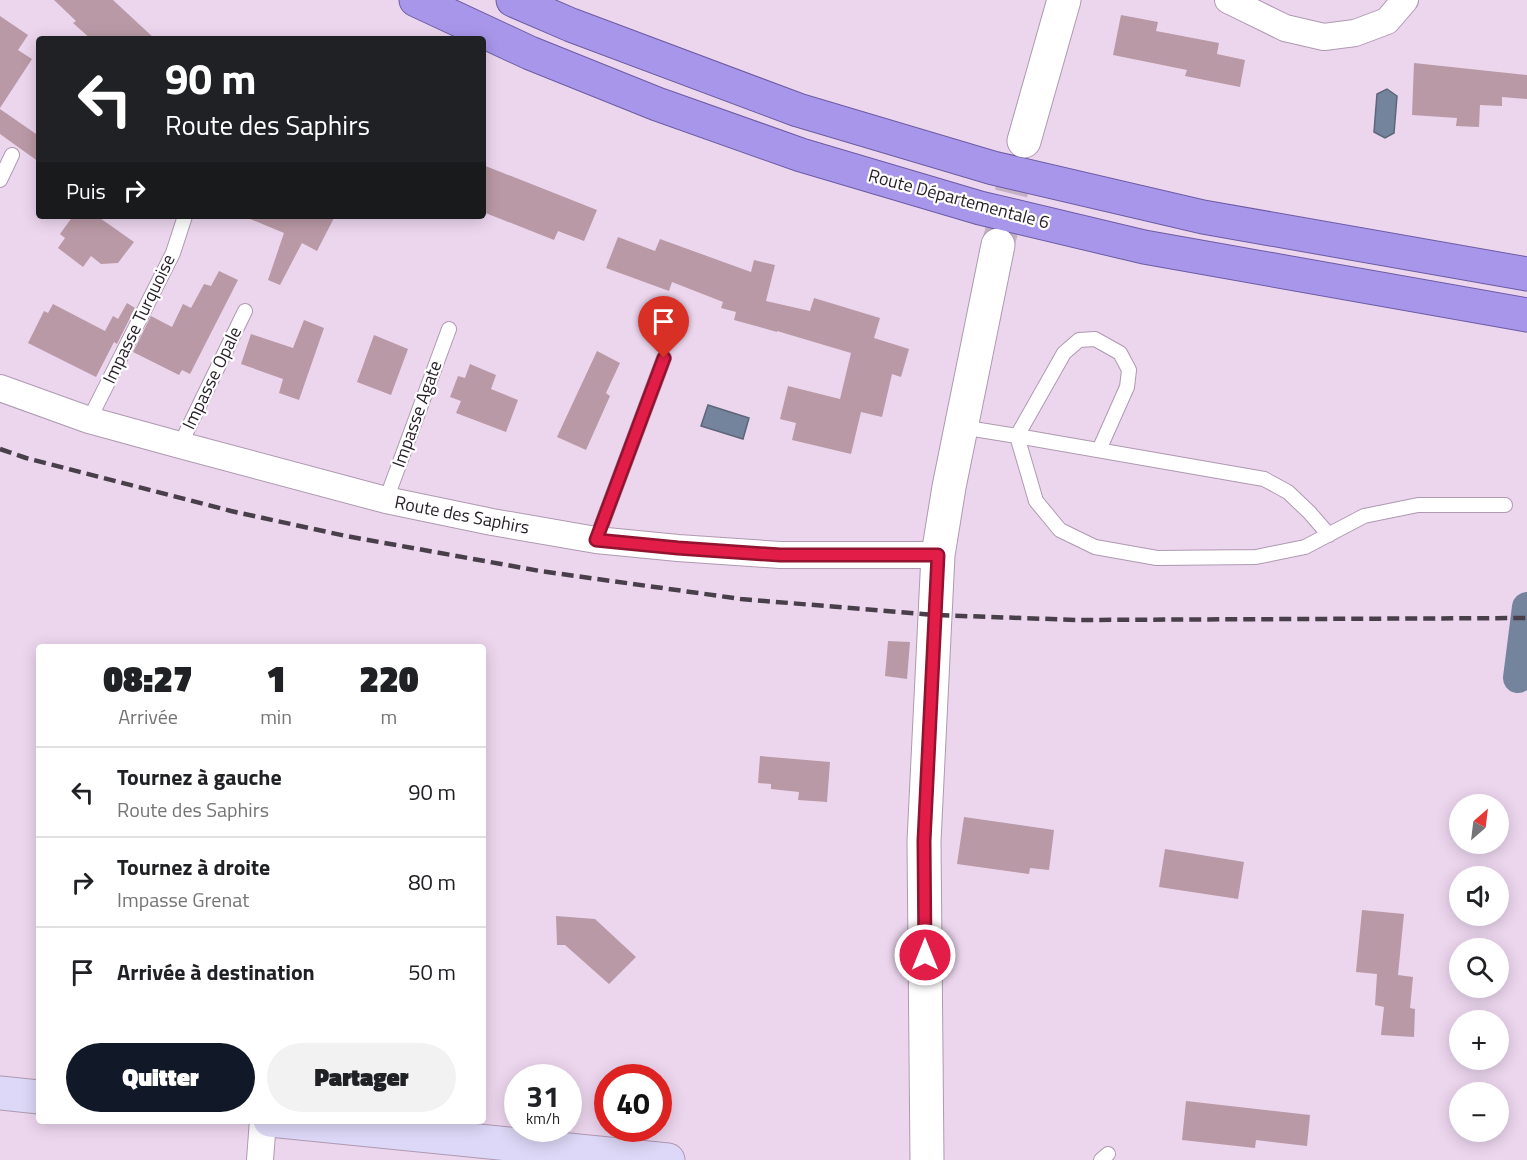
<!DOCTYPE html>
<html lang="fr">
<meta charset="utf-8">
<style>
:root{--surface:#fff;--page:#f2f2f2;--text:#202124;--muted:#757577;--line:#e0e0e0;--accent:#111827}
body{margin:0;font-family:"Titillium Web",sans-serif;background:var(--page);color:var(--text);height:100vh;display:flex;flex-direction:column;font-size:22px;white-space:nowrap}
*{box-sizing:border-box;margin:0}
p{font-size:20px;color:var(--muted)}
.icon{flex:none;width:33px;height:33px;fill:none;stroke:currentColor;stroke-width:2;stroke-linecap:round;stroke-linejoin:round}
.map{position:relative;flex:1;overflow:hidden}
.details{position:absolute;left:36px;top:644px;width:450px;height:480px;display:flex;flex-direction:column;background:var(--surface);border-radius:6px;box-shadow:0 3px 15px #0003}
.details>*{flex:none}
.hud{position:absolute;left:36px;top:36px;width:450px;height:183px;border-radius:6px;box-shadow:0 3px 15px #0003;background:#202124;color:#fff;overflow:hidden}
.needle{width:39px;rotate:28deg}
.controls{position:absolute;left:1449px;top:794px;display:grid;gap:12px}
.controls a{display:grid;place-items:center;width:60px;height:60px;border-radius:50%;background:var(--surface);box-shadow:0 3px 15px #0003;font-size:30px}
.speed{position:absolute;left:504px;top:1064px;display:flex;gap:12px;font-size:30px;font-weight:700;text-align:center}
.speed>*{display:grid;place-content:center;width:78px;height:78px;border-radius:50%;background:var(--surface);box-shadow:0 3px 15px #0003;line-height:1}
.speed small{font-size:15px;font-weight:400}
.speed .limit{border:9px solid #d22;background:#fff;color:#111}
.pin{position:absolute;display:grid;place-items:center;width:51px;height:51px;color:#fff;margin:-62px -26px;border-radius:50% 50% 50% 0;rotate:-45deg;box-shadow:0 0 6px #0007}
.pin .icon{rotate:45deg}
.me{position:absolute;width:66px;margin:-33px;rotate:0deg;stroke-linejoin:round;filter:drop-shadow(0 0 4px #0008)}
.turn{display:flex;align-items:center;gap:21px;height:126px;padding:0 30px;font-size:27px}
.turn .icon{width:78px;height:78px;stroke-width:2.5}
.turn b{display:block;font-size:42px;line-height:51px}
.then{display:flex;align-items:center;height:57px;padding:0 30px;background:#0003;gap:12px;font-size:22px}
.eta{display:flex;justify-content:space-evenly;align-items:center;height:102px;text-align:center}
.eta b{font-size:36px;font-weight:800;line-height:42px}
.button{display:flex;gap:12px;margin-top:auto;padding:12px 30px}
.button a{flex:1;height:69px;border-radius:36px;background:var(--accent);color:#fff;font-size:24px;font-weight:800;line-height:69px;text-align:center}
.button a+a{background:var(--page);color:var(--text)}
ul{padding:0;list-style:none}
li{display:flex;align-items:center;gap:18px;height:90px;padding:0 30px;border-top:2px solid var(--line)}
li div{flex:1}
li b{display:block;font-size:22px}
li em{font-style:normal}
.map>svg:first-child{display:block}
.water{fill:#74849c;stroke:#5d6579;stroke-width:1.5}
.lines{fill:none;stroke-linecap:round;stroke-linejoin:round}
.canal{stroke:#74849c;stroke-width:30}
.building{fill:#b999a5}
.tertiary-tunnel{stroke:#c4b1c6;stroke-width:33;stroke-dasharray:33 16;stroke-linecap:butt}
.service-casing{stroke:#ae99b1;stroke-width:16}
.minor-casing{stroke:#ae99b1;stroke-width:28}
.tertiary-casing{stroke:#ae99b1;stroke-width:35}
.secondary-casing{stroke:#ae99b1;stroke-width:35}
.trunk-casing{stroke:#6c5ba3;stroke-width:35}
.service{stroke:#fff;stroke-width:14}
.minor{stroke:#fff;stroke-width:26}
.tertiary{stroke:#fff;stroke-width:33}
.secondary{stroke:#ded8f8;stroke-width:33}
.trunk{stroke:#a896eb;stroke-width:33}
.rail{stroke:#493f4a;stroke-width:4.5;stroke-dasharray:12 6;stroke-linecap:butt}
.route-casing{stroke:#92132f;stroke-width:15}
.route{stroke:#e11d48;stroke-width:10}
.labels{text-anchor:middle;stroke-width:4.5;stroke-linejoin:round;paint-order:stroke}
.street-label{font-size:18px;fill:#261e27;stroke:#fff}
</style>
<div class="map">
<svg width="1527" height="1160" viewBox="0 0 1527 1160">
<rect width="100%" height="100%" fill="#ecd6ee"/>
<!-- water -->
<path class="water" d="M1387,89L1397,96L1394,133L1385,138L1374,132L1377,94Z
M708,405L749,418L743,439L701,426Z"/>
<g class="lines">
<!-- canal -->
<path class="canal" d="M1518,678L1527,607"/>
</g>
<!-- building -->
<path class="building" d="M54,0H113L155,39H91L73,23L76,21Z
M1121,15L1158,22L1156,31L1219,43L1217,54L1245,60L1240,87L1185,76L1187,70L1113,55Z
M0,16L28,35L18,50L32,59L0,108Z
M1414,63L1527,75V99L1502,97V106L1480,105L1479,127L1456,126L1457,118L1412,115Z
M0,109L39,136V162L0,134Z
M483,165L597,210L584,241L558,231L554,240L483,212Z
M73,216H97L134,242L118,263L101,264L91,256L83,267L58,248L65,238L60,234Z
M243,216H335L317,251L302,243L280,285L268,280L284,233Z
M618,237L655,251L660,239L751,272L754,260L775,265L766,301L810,311L814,298L880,318L874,338L909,349L901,377L892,374L882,417L861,412L851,454L792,440L796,423L780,419L788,386L840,399L851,353L777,331V332L734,320L736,312L721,308L723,302L672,282L669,291L606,268Z
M219,271L238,280L190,374L182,370L179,375L133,352L151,316L172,327L183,304L191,308L204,284L211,286Z
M127,303L135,308L117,344L114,342L96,377L28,343L44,311L48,313L53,304L105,331L113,316L118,319Z
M304,320L324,328L299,400L279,393L283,379L241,364L251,334L293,348Z
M374,335L408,349L391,395L357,382Z
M597,351L620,363L606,393L610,396L586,450L557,437Z
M470,364L496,375L491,389L518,400L506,432L456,413L461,401L450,397L458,376L465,378Z
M888,641L910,642L907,679L885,676Z
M760,756L830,762L827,802L798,800L799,792L771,789V784L758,783Z
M964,817L1054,830L1049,870L1030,868L1029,874L957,864Z
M1165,849L1244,862L1238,899L1159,887Z
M1362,910L1404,914L1398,975L1413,977L1410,1008L1415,1009L1414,1037L1381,1035L1384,1007L1375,1005L1377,974L1356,972Z
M556,916L595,919L636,957L609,984L565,945H557Z
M1186,1101L1310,1115L1307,1146L1256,1140L1255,1148L1182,1140Z"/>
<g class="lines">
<!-- tertiary-tunnel -->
<path class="tertiary-tunnel" d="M999,241L1023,146"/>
<defs>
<path id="service" d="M0,180L12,155
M89,420L173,253L185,216
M961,427L1017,436L1036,501L1060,530L1095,547L1157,558L1256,557L1305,547L1364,516L1418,505H1505
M180,445L245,311
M1099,450L1127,387L1129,370L1120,353L1095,339L1079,340L1064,353L1017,436L1264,479L1288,492L1309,512L1329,535
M386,500L449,329
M596,540L664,358
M1101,1160L1108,1154"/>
<path id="minor" d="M1228,0L1285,28L1324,37L1355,33L1387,21L1405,0
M0,388L89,420L180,445L386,500L492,522L596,540L678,548L780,555H938
M260,1160L263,1120"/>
<path id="tertiary" d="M1024,141L1064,0
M927,1160L924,841L938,555L949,487L998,245"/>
<path id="secondary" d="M0,1093L39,1097
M270,1120L668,1160"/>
<path id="trunk" d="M416,0L530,53L657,104L801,155L980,208L1144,247L1527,315
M513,0L571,25L798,110L993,168L1203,217L1527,274"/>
</defs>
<!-- service casing -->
<use href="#service" class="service-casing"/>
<!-- minor casing -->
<use href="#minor" class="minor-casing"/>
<!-- tertiary casing -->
<use href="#tertiary" class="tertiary-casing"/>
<!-- secondary casing -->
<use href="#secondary" class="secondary-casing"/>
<!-- trunk casing -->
<use href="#trunk" class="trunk-casing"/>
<!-- service -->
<use href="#service" class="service"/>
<!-- minor -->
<use href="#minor" class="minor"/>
<!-- tertiary -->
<use href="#tertiary" class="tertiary"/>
<!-- secondary -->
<use href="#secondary" class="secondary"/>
<!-- trunk -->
<use href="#trunk" class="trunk"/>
<!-- rail -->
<path class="rail" d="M0,449L26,458L231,511L346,536L540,571L741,599L934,615L1078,620L1527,618"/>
</g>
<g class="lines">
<defs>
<path id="route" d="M664,358L596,540L678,548L780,555H938L924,841L925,955"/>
</defs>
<!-- route casing -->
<use href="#route" class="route-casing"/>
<!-- route -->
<use href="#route" class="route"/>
</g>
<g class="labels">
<!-- street labels -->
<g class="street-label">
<text transform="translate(959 199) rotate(15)" y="6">Route Départementale 6</text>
<text transform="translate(139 319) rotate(-64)" y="6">Impasse Turquoise</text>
<text transform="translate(212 378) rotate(-64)" y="6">Impasse Opale</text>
<text transform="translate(417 414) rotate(-70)" y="6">Impasse Agate</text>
<text transform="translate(462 515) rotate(11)" y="6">Route des Saphirs</text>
</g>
</g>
</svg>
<div class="controls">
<a><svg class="needle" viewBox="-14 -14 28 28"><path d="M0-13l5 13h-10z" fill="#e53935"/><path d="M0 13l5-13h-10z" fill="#757577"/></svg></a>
<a><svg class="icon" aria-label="sound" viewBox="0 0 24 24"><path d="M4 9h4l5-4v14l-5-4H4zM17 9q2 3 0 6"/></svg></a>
<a><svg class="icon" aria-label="search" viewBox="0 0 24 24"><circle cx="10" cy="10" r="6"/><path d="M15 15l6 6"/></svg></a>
<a>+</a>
<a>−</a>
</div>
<div class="speed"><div>31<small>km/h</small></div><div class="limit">40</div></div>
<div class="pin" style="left:664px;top:358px;background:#d93025"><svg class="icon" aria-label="arrive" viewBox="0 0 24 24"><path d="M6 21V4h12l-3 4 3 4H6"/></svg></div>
<svg class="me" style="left:925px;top:955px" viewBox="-20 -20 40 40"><circle r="17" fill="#e11d48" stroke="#fff" stroke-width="3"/><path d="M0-11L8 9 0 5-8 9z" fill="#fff"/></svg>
<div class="hud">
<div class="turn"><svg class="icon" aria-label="left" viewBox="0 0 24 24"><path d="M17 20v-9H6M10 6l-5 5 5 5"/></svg><div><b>90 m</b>Route des Saphirs</div></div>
<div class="then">Puis<svg class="icon" aria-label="right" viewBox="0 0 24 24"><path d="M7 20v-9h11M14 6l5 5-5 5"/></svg></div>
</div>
<section class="details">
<div class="eta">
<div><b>08:27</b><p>Arrivée</p></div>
<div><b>1</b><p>min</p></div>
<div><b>220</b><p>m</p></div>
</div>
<ul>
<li><svg class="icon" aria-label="left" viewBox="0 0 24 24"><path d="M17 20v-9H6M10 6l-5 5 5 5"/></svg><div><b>Tournez à gauche</b><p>Route des Saphirs</p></div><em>90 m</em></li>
<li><svg class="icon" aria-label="right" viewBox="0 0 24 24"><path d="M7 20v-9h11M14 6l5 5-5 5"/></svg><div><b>Tournez à droite</b><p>Impasse Grenat</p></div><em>80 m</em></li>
<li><svg class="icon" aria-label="arrive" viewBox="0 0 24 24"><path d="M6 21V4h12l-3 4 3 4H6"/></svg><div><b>Arrivée à destination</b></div><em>50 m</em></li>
</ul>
<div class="button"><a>Quitter</a><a>Partager</a></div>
</section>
</div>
